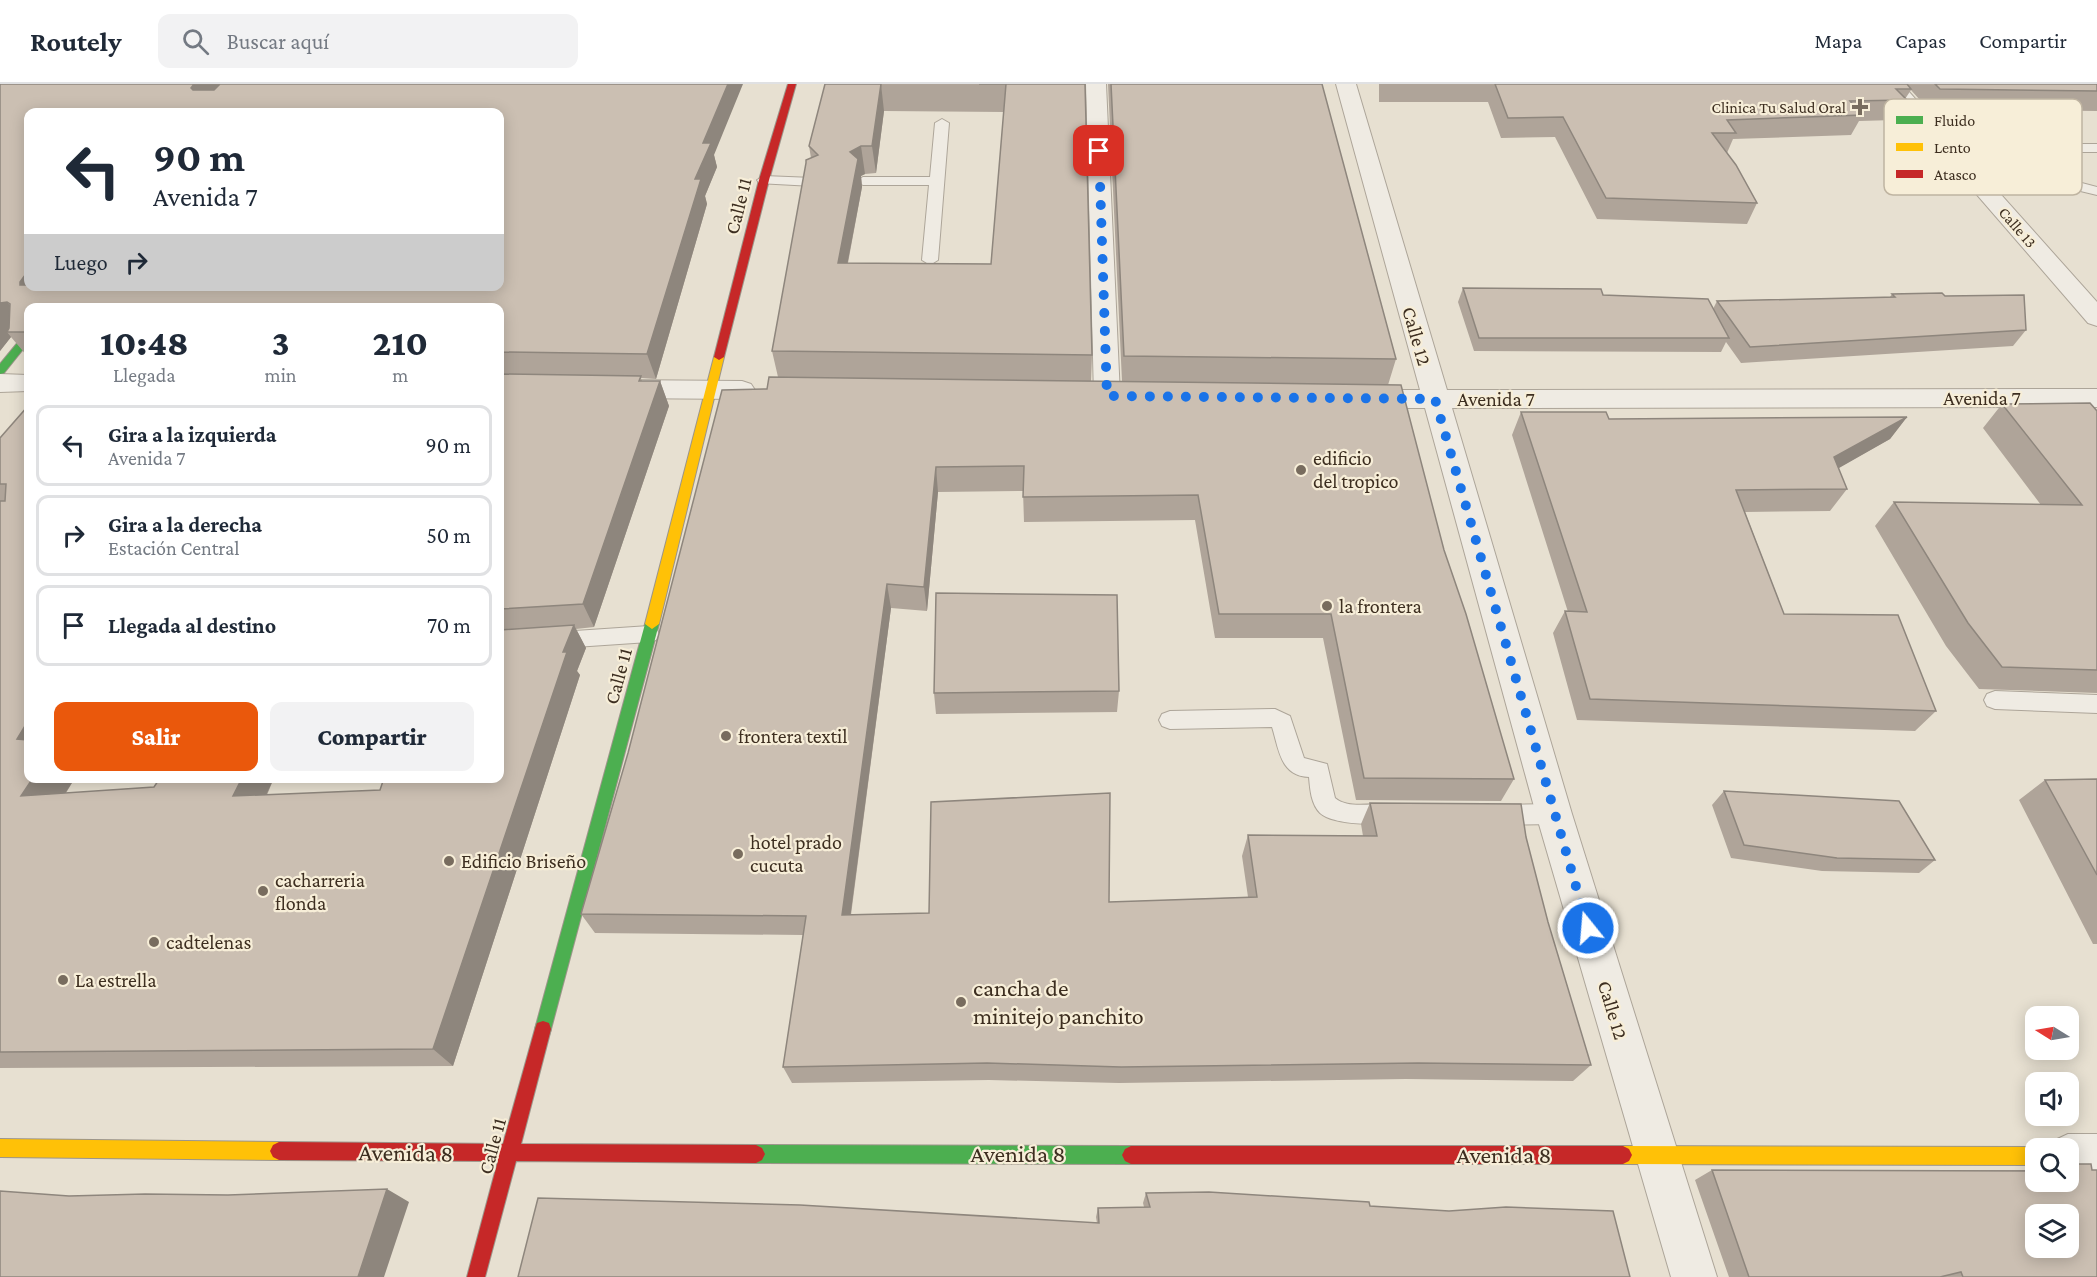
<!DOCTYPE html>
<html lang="es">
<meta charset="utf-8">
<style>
:root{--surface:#fff;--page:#f2f2f3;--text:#1f2937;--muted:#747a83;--line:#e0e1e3;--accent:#ea580c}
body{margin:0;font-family:"Crimson Pro",serif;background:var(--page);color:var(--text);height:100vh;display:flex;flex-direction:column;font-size:22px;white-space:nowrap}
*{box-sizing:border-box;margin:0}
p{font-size:20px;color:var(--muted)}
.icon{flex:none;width:33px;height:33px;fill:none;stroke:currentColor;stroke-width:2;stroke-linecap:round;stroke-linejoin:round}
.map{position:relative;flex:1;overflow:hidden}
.sheet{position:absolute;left:24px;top:219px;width:480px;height:480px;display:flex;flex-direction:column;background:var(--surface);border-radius:12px;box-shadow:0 3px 15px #0003}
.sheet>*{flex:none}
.banner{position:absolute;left:24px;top:24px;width:480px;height:183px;border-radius:12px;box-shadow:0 3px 15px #0003;background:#fff;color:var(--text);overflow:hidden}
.needle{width:39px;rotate:281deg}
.fabs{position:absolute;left:2025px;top:922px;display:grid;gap:12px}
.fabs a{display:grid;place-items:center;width:54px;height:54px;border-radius:12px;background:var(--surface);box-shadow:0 3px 15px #0003;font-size:30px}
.pin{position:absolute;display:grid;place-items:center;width:51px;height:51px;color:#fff;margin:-26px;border-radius:12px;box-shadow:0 3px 9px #0006}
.me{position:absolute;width:66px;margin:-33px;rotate:343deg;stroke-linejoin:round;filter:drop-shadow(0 0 4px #0008)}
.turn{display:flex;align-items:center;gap:21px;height:126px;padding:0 30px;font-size:27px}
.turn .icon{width:78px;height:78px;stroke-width:2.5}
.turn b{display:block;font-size:42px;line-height:51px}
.then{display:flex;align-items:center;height:57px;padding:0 30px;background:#0003;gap:12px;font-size:22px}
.eta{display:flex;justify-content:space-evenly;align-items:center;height:102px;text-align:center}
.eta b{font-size:36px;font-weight:800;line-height:42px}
.cta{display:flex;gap:12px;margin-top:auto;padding:12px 30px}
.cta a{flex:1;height:69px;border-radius:12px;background:var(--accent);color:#fff;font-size:24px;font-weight:800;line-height:69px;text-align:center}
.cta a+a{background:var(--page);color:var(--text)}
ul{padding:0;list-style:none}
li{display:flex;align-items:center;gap:18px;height:81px;margin:0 12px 9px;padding:0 18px;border:3px solid var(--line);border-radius:12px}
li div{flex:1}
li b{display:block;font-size:22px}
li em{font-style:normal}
header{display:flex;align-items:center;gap:36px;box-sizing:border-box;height:84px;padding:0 30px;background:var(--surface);border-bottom:2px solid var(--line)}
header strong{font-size:28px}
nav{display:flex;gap:33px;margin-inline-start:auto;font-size:21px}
.search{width:420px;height:54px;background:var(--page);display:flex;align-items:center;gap:15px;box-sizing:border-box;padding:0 21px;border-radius:12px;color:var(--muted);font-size:22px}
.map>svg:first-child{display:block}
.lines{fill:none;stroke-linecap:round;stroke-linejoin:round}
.lane-casing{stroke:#ada599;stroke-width:2}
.street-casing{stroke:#ada599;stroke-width:2}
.fast-casing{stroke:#9c958a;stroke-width:2}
.slow-casing{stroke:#9c958a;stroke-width:2}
.jam-casing{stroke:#9c958a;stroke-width:2}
.lane{fill:#efebe3;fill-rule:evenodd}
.street{fill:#efebe3;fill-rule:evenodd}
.fast{fill:#4caf50;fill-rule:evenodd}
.slow{fill:#ffc107;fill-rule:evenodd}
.jam{fill:#c62828;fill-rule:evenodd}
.wall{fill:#afa499;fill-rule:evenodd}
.shaded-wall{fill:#8e867d}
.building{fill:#cbbfb2;stroke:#8e867d;stroke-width:1.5;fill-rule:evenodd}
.route{stroke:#1a73e8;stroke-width:10;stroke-dasharray:0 18}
.poi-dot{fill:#786c5e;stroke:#f7eed8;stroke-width:2}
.labels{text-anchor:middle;stroke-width:4.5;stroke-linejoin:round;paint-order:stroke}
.far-poi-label{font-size:16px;fill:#3d2e20;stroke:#f7eed8;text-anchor:end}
.far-street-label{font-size:16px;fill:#3d2e20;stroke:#f7eed8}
.street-label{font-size:20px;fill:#3d2e20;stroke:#f7eed8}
.poi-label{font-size:20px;fill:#3d2e20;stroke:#f7eed8;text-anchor:start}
.near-poi-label{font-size:24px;fill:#3d2e20;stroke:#f7eed8;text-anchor:start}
.near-street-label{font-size:24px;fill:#3d2e20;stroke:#f7eed8}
.key{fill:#f7eed8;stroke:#bfb4a1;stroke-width:1.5}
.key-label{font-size:16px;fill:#3d2e20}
</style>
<header>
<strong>Routely</strong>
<div class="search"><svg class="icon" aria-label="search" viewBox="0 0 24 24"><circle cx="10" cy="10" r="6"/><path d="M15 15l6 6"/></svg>Buscar aquí</div>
<nav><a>Mapa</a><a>Capas</a><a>Compartir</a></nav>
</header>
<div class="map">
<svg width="2097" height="1193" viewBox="0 0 2097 1193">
<rect width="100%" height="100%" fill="#e7e0d1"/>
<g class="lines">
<defs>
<path id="lane" d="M942,35L949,39L938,176L930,181L922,176L929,101H863L856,97L863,93H930L935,39Z
M1949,60H2097V68H2045L2078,98L2097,103V111L2068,104L2028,68L1944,67L1942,64Z
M764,92L813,94L820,98L813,102L759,99L757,96Z
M649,542L656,544L659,550L656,556L649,558L500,568V552Z
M1995,607L2097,611V629L1995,625L1987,622L1984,616L1987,610Z
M1275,625L1290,632L1304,674L1327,680L1335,714C1352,728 1383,715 1403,722L1406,729L1403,736C1385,742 1335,742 1320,729C1311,720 1310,705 1309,693C1280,692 1279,665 1272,643L1170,645L1162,642L1159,636L1162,630L1170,627Z
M1554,720L1562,723L1565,730L1562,737L1554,740L1495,741L1487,738L1484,731L1487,724L1495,721Z"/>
<path id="street" d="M1086,0H1106L1120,312L1117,318L1107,321L1097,318L1094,312Z
M1336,0H1356L1447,306L2097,305V323L1452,324L1572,730L1717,1193H1671L1536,730L1425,324H1361L1351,321L1347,315L1351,309L1361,306H1420Z
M1881,0H1902L2097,218V242L2088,239Z
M0,290L28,291V307L0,308Z
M617,296L742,297L751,300L755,306L751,312L742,315L617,314L608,311L604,305L608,299Z
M2068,1050H2097V1094H2068V1065H2049L2053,1057Z"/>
<path id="fast" d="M28,250V259L4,289L0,290V280L24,251Z
M652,535L659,540L551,945L549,951L543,953L537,951L535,945L645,540Z
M756,1061L1131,1062L1137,1065L1140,1071L1137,1077L1131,1080L756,1079L750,1076L747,1070L750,1064Z"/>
<path id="slow" d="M719,270L724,273L659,540L652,545L645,540L714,273Z
M0,1055L279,1058L285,1061L288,1067L285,1073L279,1076L0,1073Z
M1623,1062L2036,1063L2040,1065H2036V1081L1623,1080L1617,1077L1614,1071L1617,1065Z"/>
<path id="jam" d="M788,0H796L769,96L724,273L719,276L714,273L759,96Z
M543,937L549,939L551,945L521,1060L756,1061L762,1064L765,1070L762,1076L756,1079L516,1077L485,1193H467L498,1077L279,1076L273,1073L270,1067L273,1061L279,1058L503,1060L535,945L537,939Z
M1131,1062H1623L1629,1065L1632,1071L1629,1077L1623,1080H1131L1125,1077L1122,1071L1125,1065Z"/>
</defs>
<!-- lane casing -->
<use href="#lane" class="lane-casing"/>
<!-- street casing -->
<use href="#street" class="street-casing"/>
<!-- fast casing -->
<use href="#fast" class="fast-casing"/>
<!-- slow casing -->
<use href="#slow" class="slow-casing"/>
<!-- jam casing -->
<use href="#jam" class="jam-casing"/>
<!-- lane -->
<use href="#lane" class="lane"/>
<!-- street -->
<use href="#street" class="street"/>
<!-- fast -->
<use href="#fast" class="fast"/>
<!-- slow -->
<use href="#slow" class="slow"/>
<!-- jam -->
<use href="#jam" class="jam"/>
</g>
<!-- wall -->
<path class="wall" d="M0,0L714,71L717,83L705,112L707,120L656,295L641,294L642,297H660L669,322L594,543L576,545L586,564L577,587L580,591L453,982L0,984V354L28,322V694H75L66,709L154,703L160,694H274L267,711L380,706L500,694V224H28V273L11,253L0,267ZM28,28L500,202H28Z
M825,0H1085L1092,271L1091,297H1122L1108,0H1322L1396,275L1388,301L1444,466L1514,695L1501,717L1356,716L1323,554H1215L1195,436L1024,438L1023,407L938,408L927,527L891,524L851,831L929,829L1109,818L1248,813L1242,772L1248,751L1363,752L1361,740L1370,719L1526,753L1548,838L1591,981L1573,997L1406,995L1119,999L989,996L792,999L783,983L803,851L595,849L581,830L767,305L778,293L772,267L811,74L809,62ZM884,27L1004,28L991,180L848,179L862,103L861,92L865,90L876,89Z
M1379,0H2097V27L1928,25L1911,6L1905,15L1907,16L1895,36L1859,37L1851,51L1733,55L1727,69L1757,119L1747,140L1597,135L1555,53L1501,54L1488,18H1379Z
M1463,204L1603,211L1713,225L1717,217L1890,213L1892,210L1945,212L2026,246L2013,262L1741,279L1726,258L1721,268L1474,267L1458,218Z
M2002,320L2097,327V609L1979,605L1946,562L1875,442L1894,418L2041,421L1983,344Z
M1521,328L1609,335L1907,333L1890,355L1838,384L1847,405L1830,427L1745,428L1784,530L1936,627L1915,647L1577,636L1553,549L1565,527L1568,528L1512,351Z
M1119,607L1117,628L936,630L934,609Z
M2097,695V860H2093L2019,716L2045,696Z
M1724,707L1935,776L1919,789L1822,787L1731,774L1712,721Z
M1712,1086H2092L2097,1193H1729L1695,1096Z
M1146,1109L1370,1122L1097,1139L1096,1133L1098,1124L1144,1123L1143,1119Z"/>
<!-- shaded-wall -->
<path class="shaded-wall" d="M194,0H227L205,28L191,4Z
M728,0H743L714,71L717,83L705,112L707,120L656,295L647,270L695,95L703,59Z
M881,0L884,27L876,89L872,62Z
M861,62L865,90L861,92L862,103L842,208L838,179L850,68Z
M28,187V202L20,201V198Z
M7,218L28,243L7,248L11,253L0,267V219Z
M660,297L669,322L594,543L583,520Z
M1907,333L1890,355L1818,396L1834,373Z
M936,383L938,408L927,527L924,503Z
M887,500L891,524L848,850L842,831Z
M574,541L586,564L577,587L580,591L453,982L433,965L563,568Z
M28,637V664L17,655Z
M33,694H75L50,733L21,712Z
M242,694H274L256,733L233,712Z
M387,1105L409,1118L384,1193H358Z"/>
<!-- building -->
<path class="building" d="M0,0H194L191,4L193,6H214L220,0H728L703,59H711L695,95H701L647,270L500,268V224H28V248H7L9,244L10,220L7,218L0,219ZM28,28H500V202H28V201H20V198L28,187Z
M825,0H881L872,62H861L850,68L858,75L838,179L991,180L1006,0H979H1085L1092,271L772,267L806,79V76L818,71L809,62Z
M1111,0H1322L1396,275L1124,272Z
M1495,0H1907L1911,5H1896L1907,16L1850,17L1862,31L1727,36L1736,49H1712L1736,81L1757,119L1606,114L1563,33L1508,34Z
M1935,0H2097V7L1940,5Z
M1463,204L1601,205L1603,211L1708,215L1729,254H1479Z
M1942,209L1945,212L2024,211L2026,246L1750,263L1717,217L1895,213L1892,210Z
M500,290L641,292L639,297H660L583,520L500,525Z
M769,293L1401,301L1444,466L1466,530L1514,695L1364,694L1331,530H1219L1198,411L1023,413L1024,382L936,383L924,503L887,500L842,831L929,829L931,718L1110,709L1109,818L1257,813L1248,751L1377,752L1370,719L1521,720L1526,753L1548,838L1591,981L1418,979L1121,983L987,979L783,983L806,832L581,830L628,669L722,306L767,305Z
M2090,319L2097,327V586L2002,583L1968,539L1894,418L2082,421L2002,320Z
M28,322V637L17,655L28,656V694H33L21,712L154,703L160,694H242L233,712L380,706L384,694H500V546L574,541L563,568H567L433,965L0,968V417H5L6,400H0V354Z
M1521,328H1606L1609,335L1907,333L1834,373L1847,405L1736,406L1784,530L1898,531L1936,627L1590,615L1565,527L1587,528Z
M936,509L1117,511L1119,607L934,609Z
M2097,695V791L2045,696Z
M1724,707L1899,717L1935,776L1837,774L1744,761Z
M2068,1080H2091L2092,1086H2097V1193H1963L1961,1188L1940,1193H1749L1712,1086L2036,1087V1098H2068ZM2036,1131H2068V1164H2036Z
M387,1105L358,1193H0V1107L69,1112L145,1110L228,1111Z
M1209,1108L1369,1118L1370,1122L1449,1127L1506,1123L1613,1127L1630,1193H518L538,1114L800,1121L1099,1139L1098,1124L1150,1123L1146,1109Z"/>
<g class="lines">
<!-- route -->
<path class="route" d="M1099,67L1107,312L1435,315L1588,844"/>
</g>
<!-- markers -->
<g class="poi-dot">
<path d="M1857 14h6v6h6v6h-6v6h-6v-6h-6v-6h6z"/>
<circle cx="1301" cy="386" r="6"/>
<circle cx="1327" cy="522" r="6"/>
<circle cx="726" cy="652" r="6"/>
<circle cx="738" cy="770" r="6"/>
<circle cx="449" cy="777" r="6"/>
<circle cx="263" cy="807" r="6"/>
<circle cx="154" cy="858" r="6"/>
<circle cx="63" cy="896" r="6"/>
<circle cx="961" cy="918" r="6"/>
</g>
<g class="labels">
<!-- far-poi labels -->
<g class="far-poi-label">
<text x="1846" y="29">Clinica Tu Salud Oral</text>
</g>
<!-- far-street labels -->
<g class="far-street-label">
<text transform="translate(2018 143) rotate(49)" y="6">Calle 13</text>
</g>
<!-- street labels -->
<g class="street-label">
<text transform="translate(738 122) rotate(-76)" y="7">Calle 11</text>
<text transform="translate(1417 252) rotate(74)" y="7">Calle 12</text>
<text x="1982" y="321">Avenida 7</text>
<text x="1496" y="322">Avenida 7</text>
<text transform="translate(618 592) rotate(-75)" y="7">Calle 11</text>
<text transform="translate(1613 926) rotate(73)" y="7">Calle 12</text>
<text transform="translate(492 1062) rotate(-75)" y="7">Calle 11</text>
</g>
<!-- poi labels -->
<g class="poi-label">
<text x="1313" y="381">edificio<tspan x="1313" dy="23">del tropico</tspan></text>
<text x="1339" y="529">la frontera</text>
<text x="738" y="659">frontera textil</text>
<text x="750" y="765">hotel prado<tspan x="750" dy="23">cucuta</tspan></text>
<text x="461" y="784">Edificio Briseño</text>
<text x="275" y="803">cacharreria<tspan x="275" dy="23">flonda</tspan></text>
<text x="166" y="865">cadtelenas</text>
<text x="75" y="903">La estrella</text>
</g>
<!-- near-poi labels -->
<g class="near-poi-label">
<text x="973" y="912">cancha de<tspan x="973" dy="28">minitejo panchito</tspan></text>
</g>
<!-- near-street labels -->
<g class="near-street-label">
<text transform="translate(406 1069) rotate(1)" y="8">Avenida 8</text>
<text x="1018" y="1078">Avenida 8</text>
<text x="1504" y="1079">Avenida 8</text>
</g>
</g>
<!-- legend -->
<rect x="1884" y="15" width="198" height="96" rx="9" class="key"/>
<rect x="1896" y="32" width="27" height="8" fill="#4caf50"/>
<rect x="1896" y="59" width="27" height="8" fill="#ffc107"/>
<rect x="1896" y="86" width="27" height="8" fill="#c62828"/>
<g class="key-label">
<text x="1934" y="42">Fluido</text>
<text x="1934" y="69">Lento</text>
<text x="1934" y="96">Atasco</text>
</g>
</svg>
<div class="fabs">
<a><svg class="needle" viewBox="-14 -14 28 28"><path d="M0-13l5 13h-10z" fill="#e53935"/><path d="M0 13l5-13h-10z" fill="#747a83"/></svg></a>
<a><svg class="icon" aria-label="sound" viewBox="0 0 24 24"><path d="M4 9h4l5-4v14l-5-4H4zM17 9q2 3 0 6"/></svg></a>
<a><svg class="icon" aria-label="search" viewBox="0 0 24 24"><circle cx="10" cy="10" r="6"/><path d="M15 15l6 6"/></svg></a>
<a><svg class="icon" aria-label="layers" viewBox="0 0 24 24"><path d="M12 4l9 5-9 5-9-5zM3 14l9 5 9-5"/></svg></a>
</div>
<div class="pin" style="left:1099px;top:67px;background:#d93025"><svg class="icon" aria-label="arrive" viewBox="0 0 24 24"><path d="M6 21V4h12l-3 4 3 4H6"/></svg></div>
<svg class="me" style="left:1588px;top:844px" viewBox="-20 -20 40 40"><circle r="17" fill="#1a73e8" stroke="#fff" stroke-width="3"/><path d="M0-11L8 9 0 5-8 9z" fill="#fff"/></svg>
<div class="banner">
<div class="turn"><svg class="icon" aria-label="left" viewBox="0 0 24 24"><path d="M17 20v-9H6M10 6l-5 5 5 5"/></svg><div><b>90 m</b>Avenida 7</div></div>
<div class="then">Luego<svg class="icon" aria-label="right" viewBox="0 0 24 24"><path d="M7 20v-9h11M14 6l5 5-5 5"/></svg></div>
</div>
<section class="sheet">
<div class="eta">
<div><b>10:48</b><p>Llegada</p></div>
<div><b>3</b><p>min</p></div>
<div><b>210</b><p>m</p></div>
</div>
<ul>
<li><svg class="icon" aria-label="left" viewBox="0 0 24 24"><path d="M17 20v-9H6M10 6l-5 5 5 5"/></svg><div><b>Gira a la izquierda</b><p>Avenida 7</p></div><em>90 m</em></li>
<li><svg class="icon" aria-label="right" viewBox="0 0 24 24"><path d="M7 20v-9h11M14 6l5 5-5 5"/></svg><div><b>Gira a la derecha</b><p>Estación Central</p></div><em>50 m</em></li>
<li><svg class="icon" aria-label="arrive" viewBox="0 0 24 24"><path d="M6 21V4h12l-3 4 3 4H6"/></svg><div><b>Llegada al destino</b></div><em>70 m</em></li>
</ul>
<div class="cta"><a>Salir</a><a>Compartir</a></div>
</section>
</div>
